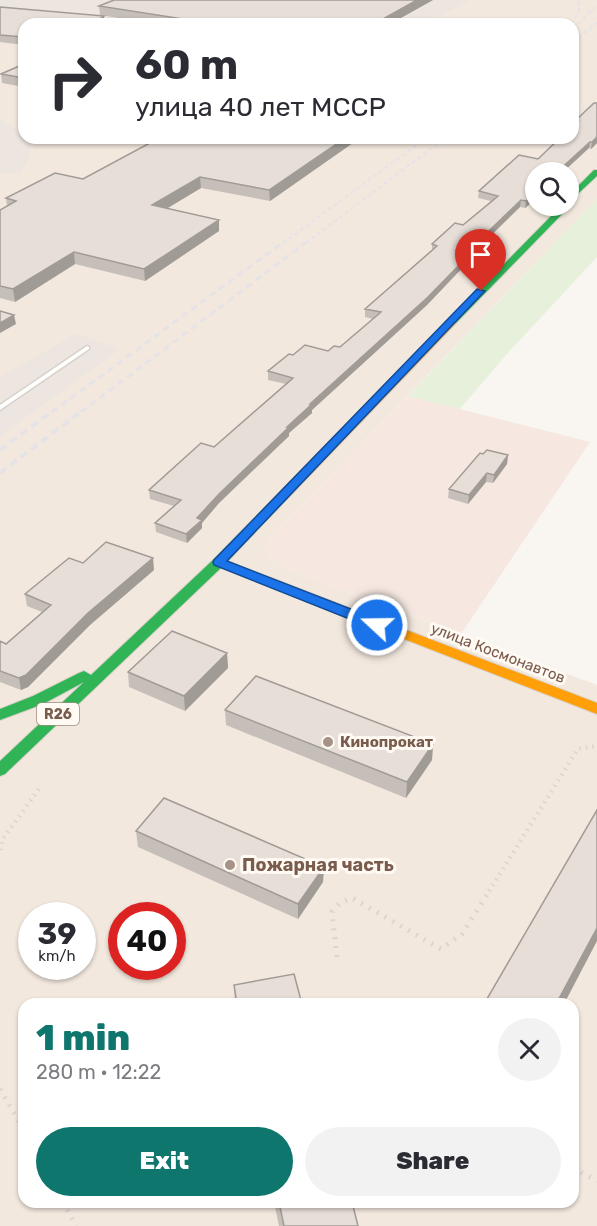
<!DOCTYPE html>
<meta charset="utf-8">
<style>
:root{--surface:#fff;--page:#f2f2f3;--text:#2b2b33;--muted:#7c7c81;--accent:#0f766e}
body{margin:0;font-family:Rubik,sans-serif;background:var(--page);color:var(--text);height:100vh;display:flex;flex-direction:column;font-size:22px;white-space:nowrap}
*{box-sizing:border-box;margin:0}
p{font-size:20px;color:var(--muted)}
.icon{flex:none;width:33px;height:33px;fill:none;stroke:currentColor;stroke-width:2;stroke-linecap:round;stroke-linejoin:round}
.map{position:relative;flex:1;overflow:hidden}
.side{position:absolute;left:18px;top:998px;width:561px;height:210px;display:flex;flex-direction:column;background:var(--surface);border-radius:18px;box-shadow:0 2px 4px #0004}
.side>*{flex:none}
.top-card{position:absolute;left:18px;top:18px;width:561px;height:126px;border-radius:18px;box-shadow:0 2px 4px #0004;background:#fff;color:var(--text);overflow:hidden}
.tools{position:absolute;left:525px;top:162px;display:grid;gap:12px}
.tools a{display:grid;place-items:center;width:54px;height:54px;border-radius:50%;background:var(--surface);box-shadow:0 2px 4px #0004;font-size:30px}
.speed{position:absolute;left:18px;top:902px;display:flex;gap:12px;font-size:30px;font-weight:700;text-align:center}
.speed>*{display:grid;place-content:center;width:78px;height:78px;border-radius:50%;background:var(--surface);box-shadow:0 2px 4px #0004;line-height:1}
.speed small{font-size:15px;font-weight:400}
.speed .limit{border:9px solid #d22;background:#fff;color:#111}
.pin{position:absolute;display:grid;place-items:center;width:51px;height:51px;color:#fff;margin:-62px -26px;border-radius:50% 50% 50% 0;rotate:-45deg;box-shadow:0 0 6px #0007}
.pin .icon{rotate:45deg}
.me{position:absolute;width:66px;margin:-33px;rotate:291deg;stroke-linejoin:round;filter:drop-shadow(0 0 4px #0008)}
.turn{display:flex;align-items:center;gap:21px;height:126px;padding:0 18px;font-size:27px}
.turn .icon{width:78px;height:78px;stroke-width:2.5}
.turn b{display:block;font-size:42px;line-height:51px}
.round{display:grid;place-items:center;flex:none;width:63px;height:63px;border-radius:32px;background:var(--page)}
.head{display:flex;align-items:center;justify-content:space-between;height:102px;padding:0 18px}
h1{font-size:36px;font-weight:800;line-height:45px;color:var(--accent)}
.cta{display:flex;gap:12px;margin-top:auto;padding:12px 18px}
.cta a{flex:1;height:69px;border-radius:36px;background:var(--accent);color:#fff;font-size:24px;font-weight:800;line-height:69px;text-align:center}
.cta a+a{background:var(--page);color:var(--text)}
.map>svg:first-child{display:block}
.residential{fill:#f2e8de;fill-rule:evenodd}
.commercial{fill:#f6e8e1}
.industrial{fill:#ede5e0}
.green{fill:#e7f0db}
.lines{fill:none;stroke-linecap:round;stroke-linejoin:round}
.lane-casing{stroke:#d7d1cb;stroke-width:3}
.fast-casing{stroke:#d9d2cb;stroke-width:2}
.slow-casing{stroke:#d9d2cb;stroke-width:2}
.path-far1{stroke:#dcd5d0;stroke-width:4.5;stroke-dasharray:1.5 5;stroke-linecap:butt}
.path{stroke:#dcd5d0;stroke-width:5;stroke-dasharray:2 7;stroke-linecap:butt}
.lane{fill:#fefefd;fill-rule:evenodd}
.fast{fill:#30b455;fill-rule:evenodd}
.slow{fill:#ff9f0a;fill-rule:evenodd}
.rail-far2{stroke:#e6e3e7;stroke-width:2;stroke-dasharray:4 3;stroke-linecap:butt}
.rail-far1{stroke:#e6e3e7;stroke-width:3;stroke-dasharray:7 4.5;stroke-linecap:butt}
.rail{stroke:#e6e3e7;stroke-width:4;stroke-dasharray:8 5;stroke-linecap:butt}
.wall{fill:#c6bfb9}
.shaded-wall{fill:#a19b96}
.building{fill:#e6ded7;stroke:#a19b96;stroke-width:1.5}
.route{fill:#1a73e8;stroke:#114b97;stroke-width:1.5}
.poi-dot{fill:#a69286;stroke:#fffaf3;stroke-width:2}
.labels{text-anchor:middle;stroke-width:6;stroke-linejoin:round;paint-order:stroke}
.shield{fill:#fffaf3;stroke:#a28b7f;stroke-width:1.5}
.shield-label{font-size:14px;font-weight:bold;fill:#7a5c4d}
.street-label{font-size:15px;fill:#7a5c4d;stroke:#fffaf3}
.poi-label{font-size:15px;font-weight:bold;fill:#7a5c4d;stroke:#fffaf3;text-anchor:start}
.near-poi-label{font-size:18px;font-weight:bold;fill:#7a5c4d;stroke:#fffaf3;text-anchor:start}
</style>
<div class="map">
<svg width="597" height="1226" viewBox="0 0 597 1226">
<rect width="100%" height="100%" fill="#f9f5f0"/>
<!-- residential -->
<path class="residential" d="M0,0H597V199L262,547L278,566L597,685V1226H0ZM24,24H573V138H24ZM536,172H568V206H536ZM32,915H82V966H32ZM122,915H172V966H122ZM24,1004H573V1202H24Z"/>
<!-- commercial -->
<path class="commercial" d="M408,396L590,442L461,634L278,566L262,547Z"/>
<!-- industrial -->
<path class="industrial" d="M0,0H470L425,24H110L36,12L0,15Z
M0,119L24,133V138H27L30,144V155L21,173H0Z
M76,334L120,349L0,436V377Z"/>
<!-- green -->
<path class="green" d="M597,199V257L506,355L460,409L408,396Z"/>
<g class="lines">
<defs>
<path id="lane" d="M87,346L89,347V349L0,410V405Z"/>
<path id="fast" d="M594,170H597V176L568,203V196Z
M568,205L569,206L568,208L456,323H450V319L561,206Z
M283,492L287,493L289,496L287,499L224,565L5,774L0,776V761L84,682L43,704L0,720V709L33,696L79,673L84,671L91,675L214,559L279,493Z"/>
<path id="slow" d="M453,318L456,319V323L287,499H279L277,496L279,493L450,319Z
M219,558L597,703V714L214,565L213,562L214,559Z"/>
</defs>
<!-- lane casing -->
<use href="#lane" class="lane-casing"/>
<!-- fast casing -->
<use href="#fast" class="fast-casing"/>
<!-- slow casing -->
<use href="#slow" class="slow-casing"/>
<!-- path-far1 -->
<path class="path-far1" d="M0,850L2,840L39,789
M489,891L578,749L597,746"/>
<!-- path -->
<path class="path" d="M337,957L332,912L341,902L352,898L441,949L462,934L490,890
M0,1089L24,1130
M573,1168L597,1181
M63,1202L76,1226"/>
<!-- lane -->
<use href="#lane" class="lane"/>
<!-- fast -->
<use href="#fast" class="fast"/>
<!-- slow -->
<use href="#slow" class="slow"/>
<!-- rail-far2 -->
<path class="rail-far2" d="M571,24L579,10V0
M573,29L597,5
M573,42L597,23
M283,243L426,138
M306,243L445,138"/>
<!-- rail-far1 -->
<path class="rail-far1" d="M52,412L285,241
M81,412L308,241"/>
<!-- rail -->
<path class="rail" d="M0,450L54,410
M0,473L83,410"/>
</g>
<!-- wall -->
<path class="wall" d="M114,0H433L390,24H156L100,15L99,6Z
M0,7L104,23L24,24V45L0,42Z
M24,64V87L2,83L1,74Z
M597,103V143L591,149L589,148L563,172H536V199L525,208L520,207L467,259L466,264L427,305L312,410V413L289,433V436L219,503L202,523V528L187,543L156,532L155,523L174,506L150,499L149,490L214,447L286,384L268,380V371L293,355L328,351L340,347L373,319L365,317V309L432,250V244L463,225L491,201L478,198L479,191L538,159L575,124V121Z
M360,138L270,201L201,188L167,208L219,220V231L145,281L75,264L15,302L0,298V210L7,206L6,198L83,179Z
M483,454L508,455L507,464L493,483L486,482L468,504L448,498L449,489Z
M83,563L154,570L90,625L28,687L21,690L0,682V641L6,644L42,612L27,606L25,594Z
M227,653L228,668L185,711L129,687L128,672Z
M225,710L433,744L432,760L406,798L226,725Z
M136,831L324,867L323,882L298,919L138,847Z
M234,985L302,1004H235Z
M274,1202H352L358,1226H279Z"/>
<!-- shaded-wall -->
<path class="shaded-wall" d="M417,0H433L390,24H374Z
M104,16V24H92Z
M597,137V143L591,149L592,142Z
M345,138H360L270,201L269,190Z
M590,142L589,148L563,172H557Z
M200,177L201,188L153,217L152,205Z
M536,192V199L525,208L526,201Z
M521,200L520,207L467,259L466,264L427,305L312,410V413L289,433V436L219,503L202,523V528L187,543L186,534L197,518L219,494L310,404Z
M219,220V231L145,281L144,269Z
M74,252L75,264L15,302L13,289Z
M14,315L16,324L0,333V323Z
M508,455L507,464L493,483L494,475Z
M487,473L486,482L468,504L469,495Z
M153,558L154,570L90,625L28,687L21,690L19,678L88,613Z
M227,653L228,668L185,711L184,696Z
M433,744L432,760L406,798L407,782Z
M324,867L323,882L298,919V904Z
M597,928V941L564,1004H556Z"/>
<!-- building -->
<path class="building" d="M114,0H417L374,24H215L99,6Z
M0,7L104,16L92,24H24V37L0,35Z
M24,64V78L1,74Z
M594,103H597V137L592,142H590L557,172H536V192L526,201L521,200L463,256L467,257L428,297L310,404H312L287,427H289L219,494L197,518L202,520L186,534L155,523L181,500L149,490L201,443L214,447L293,378L268,371L289,354L293,355L305,345L328,351L334,346L340,347L381,312L365,309L437,246L432,244L455,223L463,225L498,196L479,191L519,155L538,159L560,138H573V126L578,121H575Z
M159,138H345L269,190L200,177L152,205L219,220L144,269L74,252L13,289L0,286V210L16,201L6,198L55,173L83,179Z
M0,311L14,315L0,323Z
M487,450L508,455L494,475L487,473L469,495L449,489L480,453L483,454Z
M106,542L153,558L88,613L26,675L19,678L0,671V641L6,644L51,605L25,594L69,558L83,563Z
M172,631L227,653L184,696L128,672Z
M256,676L433,744L407,782L225,710Z
M164,798L324,867L298,904L136,831Z
M597,810V928L556,1004H484Z
M294,974L302,1004H237L234,985Z
M279,1202H352L358,1226H284Z"/>
<!-- route -->
<path class="route" d="M477,289L485,291L227,561L382,621L384,625L382,628H372L214,565L213,562L214,560Z"/>
<!-- markers -->
<g class="poi-dot">
<circle cx="328" cy="742" r="6"/>
<circle cx="230" cy="865" r="6"/>
</g>
<g class="labels">
<!-- shield labels -->
<rect class="shield" x="37" y="703" width="42" height="22" rx="4.5"/>
<g class="shield-label">
<text x="58" y="719">R26</text>
</g>
<!-- street labels -->
<g class="street-label">
<text transform="translate(498 653) rotate(21)" y="5">улица Космонавтов</text>
</g>
<!-- poi labels -->
<g class="poi-label">
<text x="340" y="747">Кинопрокат</text>
</g>
<!-- near-poi labels -->
<g class="near-poi-label">
<text x="242" y="871">Пожарная часть</text>
</g>
</g>
</svg>
<div class="tools">
<a><svg class="icon" aria-label="search" viewBox="0 0 24 24"><circle cx="10" cy="10" r="6"/><path d="M15 15l6 6"/></svg></a>
</div>
<div class="speed"><div>39<small>km/h</small></div><div class="limit">40</div></div>
<div class="pin" style="left:481px;top:291px;background:#d93025"><svg class="icon" aria-label="arrive" viewBox="0 0 24 24"><path d="M6 21V4h12l-3 4 3 4H6"/></svg></div>
<svg class="me" style="left:377px;top:625px" viewBox="-20 -20 40 40"><circle r="17" fill="#1a73e8" stroke="#fff" stroke-width="3"/><path d="M0-11L8 9 0 5-8 9z" fill="#fff"/></svg>
<div class="top-card">
<div class="turn"><svg class="icon" aria-label="right" viewBox="0 0 24 24"><path d="M7 20v-9h11M14 6l5 5-5 5"/></svg><div><b>60 m</b>улица 40 лет МССР</div></div>
</div>
<section class="side">
<div class="head"><div><h1>1 min</h1><p>280 m · 12:22</p></div><a class="round"><svg class="icon" aria-label="close" viewBox="0 0 24 24"><path d="M6 6l12 12M18 6L6 18"/></svg></a></div>
<div class="cta"><a>Exit</a><a>Share</a></div>
</section>
</div>
